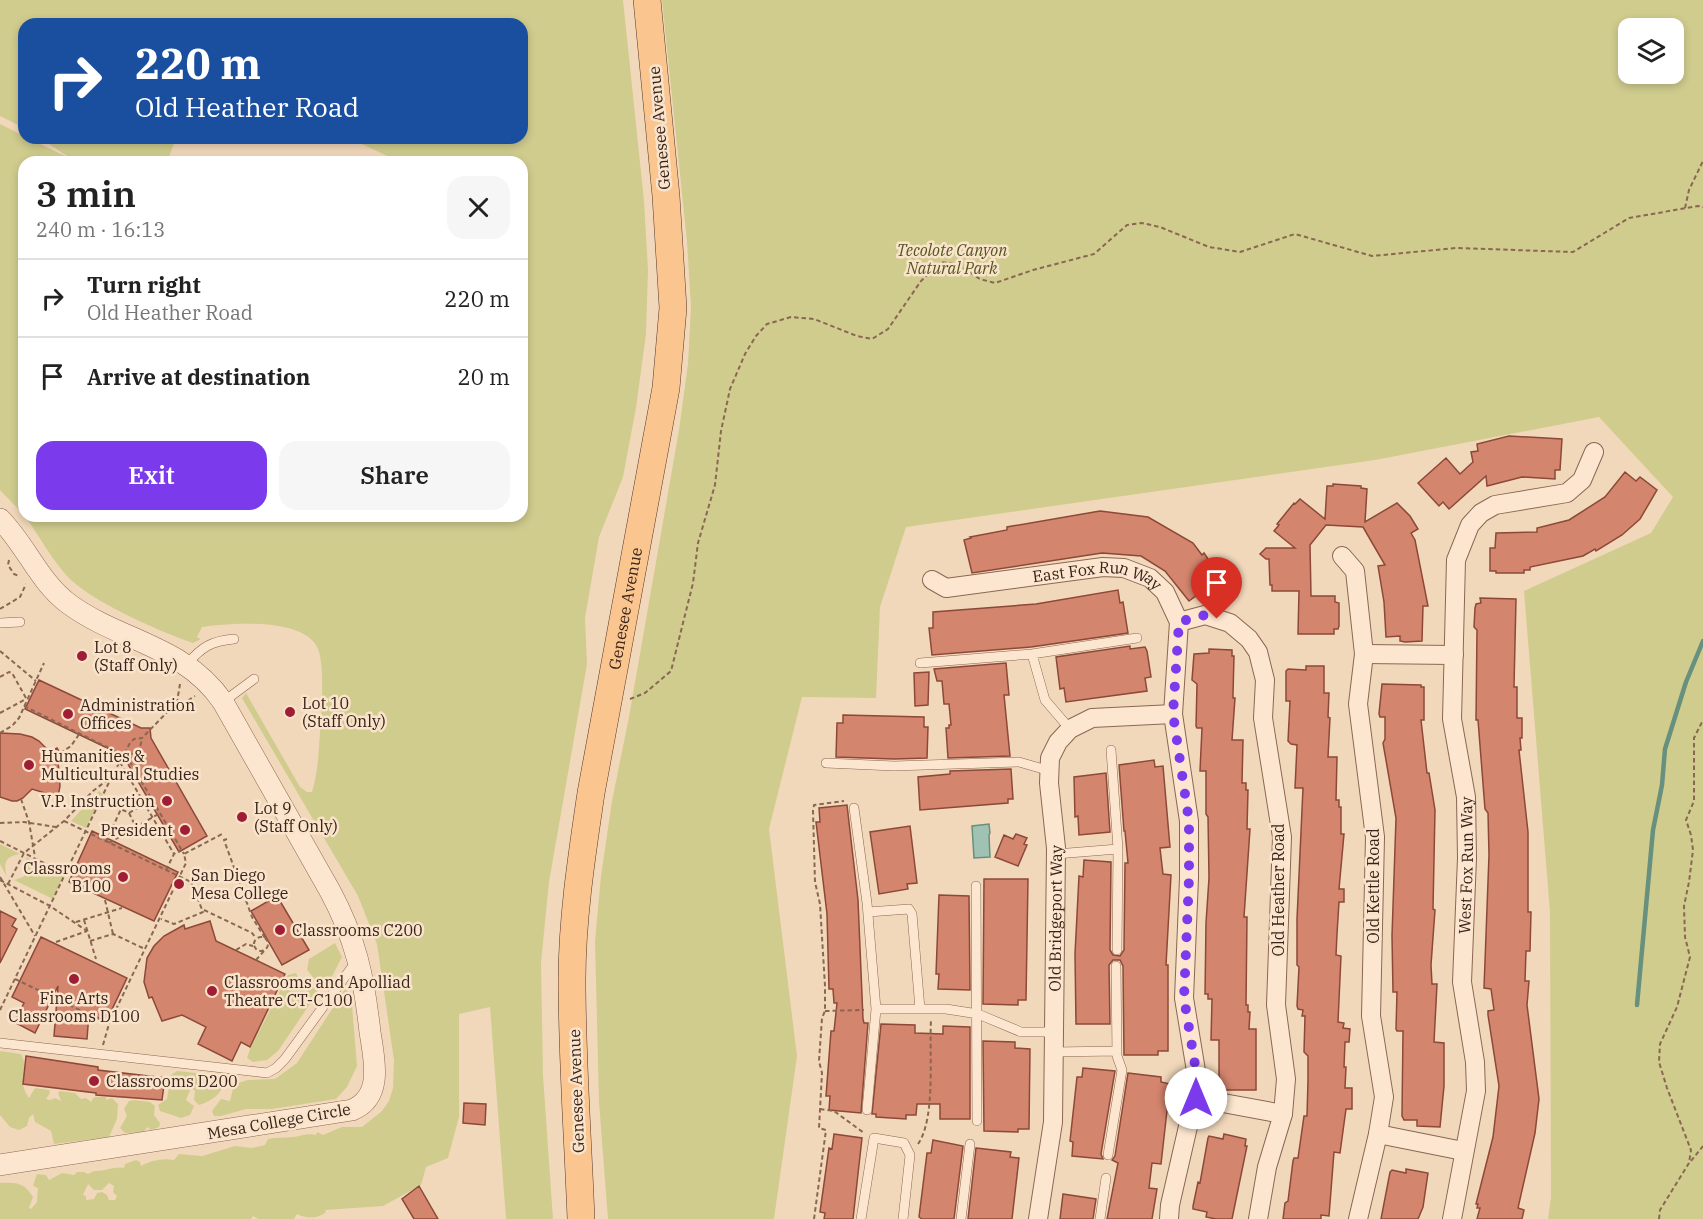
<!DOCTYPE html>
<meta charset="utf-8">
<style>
:root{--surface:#fff;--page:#f6f6f6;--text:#222;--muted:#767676;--line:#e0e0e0;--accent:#7c3aed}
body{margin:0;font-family:"IBM Plex Serif",serif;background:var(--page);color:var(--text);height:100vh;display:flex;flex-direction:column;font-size:22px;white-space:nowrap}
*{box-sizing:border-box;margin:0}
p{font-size:20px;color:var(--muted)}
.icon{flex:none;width:33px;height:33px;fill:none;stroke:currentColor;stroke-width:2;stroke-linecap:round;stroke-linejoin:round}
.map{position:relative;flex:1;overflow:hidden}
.details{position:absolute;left:18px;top:156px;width:510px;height:366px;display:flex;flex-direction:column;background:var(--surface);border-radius:18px;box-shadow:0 3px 9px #0003}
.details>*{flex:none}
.top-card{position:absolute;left:18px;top:18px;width:510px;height:126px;border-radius:18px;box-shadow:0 3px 9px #0003;background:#1a4fa0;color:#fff;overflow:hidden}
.tools{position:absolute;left:1618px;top:18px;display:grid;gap:12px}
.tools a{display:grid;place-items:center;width:66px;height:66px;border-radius:12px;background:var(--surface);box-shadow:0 3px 9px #0003;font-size:30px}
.pin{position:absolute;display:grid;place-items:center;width:51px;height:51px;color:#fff;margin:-62px -26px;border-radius:50% 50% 50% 0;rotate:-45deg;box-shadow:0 0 6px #0007}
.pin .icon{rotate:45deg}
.me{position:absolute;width:66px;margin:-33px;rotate:0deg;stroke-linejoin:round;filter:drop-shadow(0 0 4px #0008)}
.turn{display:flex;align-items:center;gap:21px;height:126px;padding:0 18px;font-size:27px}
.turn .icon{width:78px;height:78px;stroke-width:2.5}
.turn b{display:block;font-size:42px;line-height:51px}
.round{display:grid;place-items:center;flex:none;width:63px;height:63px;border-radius:18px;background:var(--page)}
.headline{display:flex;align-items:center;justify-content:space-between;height:102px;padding:0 18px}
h1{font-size:36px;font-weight:600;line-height:45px}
.button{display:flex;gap:12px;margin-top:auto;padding:12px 18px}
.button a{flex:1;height:69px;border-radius:18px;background:var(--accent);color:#fff;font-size:24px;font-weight:600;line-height:69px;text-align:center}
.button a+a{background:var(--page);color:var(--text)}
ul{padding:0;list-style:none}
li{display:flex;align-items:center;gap:18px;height:78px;padding:0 18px;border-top:2px solid var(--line)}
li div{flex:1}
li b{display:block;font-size:22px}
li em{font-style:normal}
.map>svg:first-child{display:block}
.green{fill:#d0cc8e;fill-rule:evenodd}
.water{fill:#a0c2b2;stroke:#67907e;stroke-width:1.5}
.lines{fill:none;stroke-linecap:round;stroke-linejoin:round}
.stream{stroke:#67907e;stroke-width:4.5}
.building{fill:#d4856d;stroke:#8c4937;stroke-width:1.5}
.service-casing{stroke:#8a6753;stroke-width:10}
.minor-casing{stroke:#8a6753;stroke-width:20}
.tertiary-casing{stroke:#8a6753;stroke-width:22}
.primary-casing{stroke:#573629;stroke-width:28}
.path{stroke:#8a6753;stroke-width:2;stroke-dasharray:4.5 3;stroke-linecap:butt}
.service{stroke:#fce6cf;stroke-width:9}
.minor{stroke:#fce6cf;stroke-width:18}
.tertiary{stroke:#fce6cf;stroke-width:21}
.primary{stroke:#fac58e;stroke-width:27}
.route{stroke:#7c3aed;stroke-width:10;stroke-dasharray:0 18}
.poi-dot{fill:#9f1e36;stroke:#f9e3cb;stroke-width:2}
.labels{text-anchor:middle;stroke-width:5;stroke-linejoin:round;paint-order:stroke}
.street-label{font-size:16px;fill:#38231a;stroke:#f9e3cb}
.park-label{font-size:16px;font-style:italic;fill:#52561e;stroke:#f9e3cb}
.poi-label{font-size:16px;fill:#38231a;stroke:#f9e3cb;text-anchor:start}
</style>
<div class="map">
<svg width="1703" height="1219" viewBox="0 0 1703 1219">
<rect width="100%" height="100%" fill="#f2d8bb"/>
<!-- green -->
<path class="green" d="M0,0H623L644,201L648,270L646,334L636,408L623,477L599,537L585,618L587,664L549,882L541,963L543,1075L553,1219H506L490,1007L459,1014V1117L448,1158L426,1167L421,1185L383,1206L325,1210L326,1212C318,1219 306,1219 297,1214L294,1219H258L253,1216L251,1219H0V1183C16,1182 24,1182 33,1197L29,1208L31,1209L37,1202L38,1188L33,1186L37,1174L46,1175L49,1180L62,1173L74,1175L77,1172H84L88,1174L94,1171C104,1172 114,1166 124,1168L125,1164L136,1160L140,1162L141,1166C151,1160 163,1158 174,1160L179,1154L202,1156L235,1146L252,1148L265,1145L268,1139C277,1137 284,1138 293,1137C302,1136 307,1133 316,1135L317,1132L323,1135L342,1127H362L382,1111L389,1101L393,1088L394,1060L377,944L358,896L242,698L246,693L300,787L307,792H312C319,769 319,742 321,718C322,702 324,664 318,649C305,617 230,623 202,627L197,637L201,639L193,643C160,632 90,601 67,576C51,558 39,536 25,516H522V162H400L349,138H522V24H24V128L0,116ZM109,1183L114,1186L113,1192L117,1196L115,1200H109L107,1195L102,1192L97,1193L94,1199L86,1200V1196L83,1195L88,1184L94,1190H102Z
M662,0H1703V1219H1548L1551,1197L1550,912L1524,591L1651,533L1673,497L1599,417L1375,460L906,527L880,607L876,698L802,697L769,829L797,1056L774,1219H608L599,1102L595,941L601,876L612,801L629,717L679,430L688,364L691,307L687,242ZM1629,28H1674V74H1629Z
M0,124L24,136V138H28L73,160L40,138H176L167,162H24V515L0,490Z
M99,791L103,794L86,828L71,821Z
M0,844L20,854C5,857 3,862 7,877L0,864Z
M26,857L64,875L53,899L14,880L23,877L28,871Z
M335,943L342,957L328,984L318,983L307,970L309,959Z
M296,973L305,992L312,987L318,992L278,1051L267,1060L253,1062L247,1058L250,1049L288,975Z
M345,989L351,994L357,1066L347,1087L336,1099L272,1109H246L221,1116H214L212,1111L221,1099L230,1101L234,1084L248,1080L275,1079L297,1063Z
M0,1051L21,1054C30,1069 15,1077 29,1098L35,1088L49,1090L50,1093L46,1099L50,1100L55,1098L61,1101L58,1093L60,1091L75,1093L81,1099L86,1098L91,1102L94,1097H106V1100L112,1098L118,1104L117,1119L109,1137L54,1144L51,1131L35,1122L33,1114L29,1118L27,1126L19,1130L10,1127L0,1115Z
M177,1071L196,1073L197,1080C207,1077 215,1076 224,1081C222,1095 211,1101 199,1105L194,1100L195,1091L191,1088L186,1100L194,1106L190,1115L181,1118L160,1111L158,1105L167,1099L171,1075Z
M134,1100L150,1102L155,1106L154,1115L160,1123L159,1127L151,1130L147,1127L144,1132L125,1133L120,1128L127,1116L124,1109L129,1101Z"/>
<!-- water -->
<path class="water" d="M989,824L990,833L989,835L990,857L974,858L972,826Z"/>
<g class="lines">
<!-- stream -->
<path class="stream" d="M1637,1005L1653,830L1662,785L1665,749L1686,682L1703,641"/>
</g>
<!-- building -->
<path class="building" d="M1509,436L1562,439L1560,470H1555V479L1522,477L1487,486L1486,476L1449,509L1443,502L1439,506L1418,483L1446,458L1460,474L1473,462L1471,452L1478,451L1477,444Z
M1625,472L1636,481L1640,477L1657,490L1640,519L1622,535L1596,551L1595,549L1583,556L1530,567V570H1524V573H1496V571H1490V548H1495L1496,533L1537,532V528L1569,520L1605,497Z
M1333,484L1361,486V488L1367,489L1365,522L1397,503L1410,516L1418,529L1411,533L1415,540L1428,606H1423L1422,641L1405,642L1400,641V636L1386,637L1384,602L1378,566L1385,565L1363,527L1326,525L1310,545L1311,596H1335V602L1339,603V626L1338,629H1334V634H1298L1299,591H1272V585H1270L1269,559H1266L1260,554L1266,548H1295L1274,531L1279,525L1277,524L1294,503L1295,504L1300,499L1325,519L1327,486H1333Z
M1100,511L1148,517L1193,543L1202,555L1204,553L1220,577L1218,578L1222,583L1203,596L1200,593L1189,601L1165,571L1141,556L1102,553L972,573L964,540L971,538L970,537L1007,530V527Z
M1118,590L1120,603L1123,602L1128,633L1031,647L932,655L929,628H933V612L1036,604Z
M1480,598L1516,599L1514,687H1517V718H1522V738H1520L1521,750H1519L1528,832V912H1531L1530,951H1526L1525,981H1529L1527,1005L1539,1099L1535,1133L1518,1208L1524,1210L1522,1219H1477L1480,1208H1477L1478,1204H1476L1493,1137L1499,1086L1488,1015V1011L1494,1010L1491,989L1484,988L1489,855L1488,813L1485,809L1478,720H1476L1477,630L1474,627L1475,608L1476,604L1481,603Z
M1130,646V649L1145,647L1147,651L1151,677L1145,678L1147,691L1066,702L1064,688L1060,689L1056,657Z
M1209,649L1232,650V656H1234L1233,694V698H1235L1232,740H1243L1242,783H1246V790H1248L1247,829H1250L1244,917H1247L1246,1005H1248V1012H1250L1249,1029H1256V1090H1219V1040H1211L1212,999H1208V994H1205L1206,923L1209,878L1208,817L1206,814V771H1200L1202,728H1197L1196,726L1197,684L1192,680L1194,654L1209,653Z
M1006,663L1009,695H1004L1010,756L948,758L946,728H949V725H951L949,704H944L942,681H937L934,669Z
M1306,666H1324V693H1329L1328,717L1330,718L1328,757H1337L1336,800H1339V807H1341V834H1344L1339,889H1344V902H1339L1337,934L1336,955L1341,956L1338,1022L1344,1023L1343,1028L1350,1029L1349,1042H1345L1344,1067H1346L1345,1088H1352V1109H1346L1340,1153L1334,1152L1329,1216L1321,1215V1219H1283L1285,1203L1288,1201L1293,1161L1294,1158H1298L1304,1116H1307L1308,1080V1056L1304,1052L1305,1016H1302L1303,1010L1298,1009L1297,1006L1299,967L1297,965V919L1303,788H1295L1297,745L1291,744L1288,741L1290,701H1286V671L1288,669L1306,670Z
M929,672L928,705L915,706L914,673Z
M39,680L141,728H150L151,738L207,836L179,852L125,759H122V755L25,709Z
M1382,684L1421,685V687H1424V720H1421L1427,773H1429L1435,810L1433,909L1435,910L1431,965L1432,984H1437L1434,1042L1444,1043V1086L1440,1127L1417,1126V1120H1404L1402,1116L1403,1031H1397L1396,1029L1397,992H1393L1392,936L1396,818L1383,743L1385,739V717H1380L1379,714Z
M843,715L924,717V727H928L927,758L894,759L836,757L837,723H843Z
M0,733L20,734L32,737L39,741L50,752L57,748L63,758L58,760L60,786L58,797L32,789L23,798L17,801H12L0,797Z
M1154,760L1155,767L1163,766L1170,847L1160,848L1163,874L1171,875L1166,965H1168V1051H1158V1055H1124L1123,966L1120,960H1113L1109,965L1110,1024H1076L1075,954L1079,876L1083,877L1084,860L1111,862L1110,950L1113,955L1120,956L1124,950L1125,863H1128L1125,831H1124L1119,765Z
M1011,769L1013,799H1008V803L920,810L918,777L950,774V771Z
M1106,773L1110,832L1079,835L1078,816L1075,817L1074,777Z
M847,805L858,900L863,1019L864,1023H868L861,1113L829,1110L830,1096H826L831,1031H834L837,1003H834L833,989H829L827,914L816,822H820L819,808Z
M910,826L917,883L907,884L908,889L879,894L870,832Z
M92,831L178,872L154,921L69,882Z
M1016,834L1027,838L1024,844L1027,845L1018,866L995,857L1004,835L1013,839Z
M984,879H1028L1026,1000H1018V1005L983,1004Z
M939,895L969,896L970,990L938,989L939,974H936Z
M277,896L309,950L282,965L251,911Z
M0,911L16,919L12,926L17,929L0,963Z
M210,921L216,941L285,974L250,1047L241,1042L232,1061L198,1044L206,1027L182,1015L162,1021L152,997L149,998L144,982L147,958L154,946L164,936L184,925L185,929Z
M41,937L127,978L106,1022L89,1013L87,1039L54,1036L58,986L35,1033L14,1022L24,1003L12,997Z
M881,1024L915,1025V1033L943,1034V1026L970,1027V1119H940V1104H917L916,1115H906V1119L876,1117V1114H872Z
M983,1041L1015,1042V1048L1030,1049L1029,1129H1018V1132L984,1131Z
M26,1056L98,1067V1070L165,1078L162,1100L96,1095V1093L23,1084Z
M1083,1068L1115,1071L1101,1154L1103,1159L1072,1156L1073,1142L1070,1141L1077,1077H1082Z
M1128,1073L1161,1077V1082L1170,1084L1161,1164L1152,1163L1149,1188L1157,1189L1152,1219H1107L1118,1163L1112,1160L1115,1156Z
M464,1103L486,1104L485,1125L463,1123Z
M834,1134L862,1138L853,1219H824L825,1213L820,1212L829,1148L832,1149Z
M1224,1134L1246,1139L1245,1146H1247L1232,1219H1216L1206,1217L1207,1212L1193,1209V1206L1198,1182L1200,1183L1208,1138L1209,1136L1223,1139Z
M933,1140L963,1146L954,1219H922L919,1217L927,1153H931Z
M976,1148L1011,1152L1010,1157L1019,1158L1012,1219H968Z
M1406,1169L1428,1173L1423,1207L1418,1219H1381L1390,1172L1392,1170L1406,1173Z
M419,1186L438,1219H414L402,1199Z
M1063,1194L1096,1199L1093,1219H1060Z"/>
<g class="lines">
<defs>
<path id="service" d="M0,623L20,622
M1032,654L1045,700L1070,729
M920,663L1032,654L1137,638
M187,664C202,647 211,641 234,639
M223,702L254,679
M1111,750L1118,849L1117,950
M826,763L894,766L1019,762L1050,771
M854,808L867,903L876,1009L867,1110
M1056,854L1118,849
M976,886L977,1121
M868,912L909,909L912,914L920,1009
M876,1009H946L978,1014L1021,1032H1054
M0,1043L267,1073L276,1068L285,1059L355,963
M1053,1052L1117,1051
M1108,1155L1122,1070L1117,1056L1116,966
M861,1219L874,1138L904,1143L910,1155L903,1219
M961,1219L970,1144
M1100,1219L1106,1178"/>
<g id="minor">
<path d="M1342,556L1355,571L1364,654L1358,704L1375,837L1371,1016L1384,1097L1378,1134L1358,1219"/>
<path id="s1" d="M932,580L946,588L1103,567L1124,568L1150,578L1165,592L1179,622L1173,714L1189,821V878L1184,998L1198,1083L1170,1205L1169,1219"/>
<path d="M1179,622L1205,615L1230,623L1249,639L1258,652L1265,680L1263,718L1282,837L1276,1005L1286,1079L1283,1114L1267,1167L1258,1219"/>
<path d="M1364,654L1454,655"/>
<path d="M1196,1098L1283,1114"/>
<path d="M1378,1134L1463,1151"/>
<path id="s2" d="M1038,1219L1053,1122L1056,848L1049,783L1050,758L1058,742L1070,729L1092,718L1173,714"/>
<path id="s3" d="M1452,1219L1476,1091L1475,1062L1462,982L1467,858L1466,797L1452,719L1456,560L1470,525L1481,513L1495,505L1567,493L1582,480L1594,452"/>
</g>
<path id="tertiary" d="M0,519C26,545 39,582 69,604C121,642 184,645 223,702L330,891C356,939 364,978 370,1032C374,1059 384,1097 352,1110L0,1165"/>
<g id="primary">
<path id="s4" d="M581,1219C578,1140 572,1060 572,980C572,918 582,854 591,793L666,388L673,308L666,196L647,0"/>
</g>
</defs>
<!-- service casing -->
<use href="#service" class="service-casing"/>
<!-- minor casing -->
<use href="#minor" class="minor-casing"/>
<!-- tertiary casing -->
<use href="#tertiary" class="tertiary-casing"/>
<!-- primary casing -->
<use href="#primary" class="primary-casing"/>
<!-- path -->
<path class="path" d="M1685,208L1689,190L1703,161
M9,560L8,565L14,574L19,576
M0,609L20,597L26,584
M0,651L36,681
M0,677L9,672L12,673L26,698
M180,684L177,702L184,703L195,696
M630,699L645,693L671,671L693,583L698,543L715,485L721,431L730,389L745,354L756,336L767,324L791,317L814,319L857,336L872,339L888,329L921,281L941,262L957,264L980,279L995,283L1033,270L1094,254L1127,225L1142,223L1160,227L1209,247L1240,252L1295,234L1372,256L1456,248L1573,252L1629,218L1698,206L1703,207
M24,706L127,757L184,854
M0,713L26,699
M0,733L12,726L19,718L44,663
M60,753L71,746L80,733
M123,760L140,747L142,739
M120,762L174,854
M21,799L29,822L35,857
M102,800L129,813L152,799
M129,813L136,827
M64,821L191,882L203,912L174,924L161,919
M0,823L24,822L56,827
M227,839L224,840L252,917L265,938
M0,841L66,874
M106,842L121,809
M109,843L160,813
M166,870L174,854L181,850
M0,877L35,936
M0,880L50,906L87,931
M8,884L24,853L64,821L93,791L110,778
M105,900L113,934
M204,910L252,933L256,938
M84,920L96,959
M76,922L122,908
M254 944a7 7 0 1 1 14 0a7 7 0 1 1-14 0Z
M90,941L113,934L145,949
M56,942L87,931
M236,950L246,944L253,946
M256,960L264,951
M15,979L109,1024L186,863L184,854L224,833
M0,1010L112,776L130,743L134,739L142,738L177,702
M825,1011L864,1010
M103,1045L109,1024
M820,1109L834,1111L864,1133
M918,1144C936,1118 929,1054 931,1020
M1691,1161L1703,1146
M814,1219L826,1130L819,1128L822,1073L819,1061L822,1018L825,1011V986L820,904L815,882L813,811L814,805L844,801
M1659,1219L1660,1210L1689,1163L1691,1150L1667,1088L1659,1062L1660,1044L1677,1007L1690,957L1685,937L1684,906L1689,882L1693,850L1691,835L1686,820L1694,801V738L1703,720"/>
<!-- service -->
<use href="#service" class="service"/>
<!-- minor -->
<use href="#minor" class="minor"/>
<!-- tertiary -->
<use href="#tertiary" class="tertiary"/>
<!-- primary -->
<use href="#primary" class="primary"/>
</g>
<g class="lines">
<!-- route -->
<path class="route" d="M1196,1098L1198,1083L1184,998L1189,878V821L1173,714L1179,622L1205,615L1217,619"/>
</g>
<!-- markers -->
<g class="poi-dot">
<circle cx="82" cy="656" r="6"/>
<circle cx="290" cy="712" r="6"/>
<circle cx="68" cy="714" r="6"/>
<circle cx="29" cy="765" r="6"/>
<circle cx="167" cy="801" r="6"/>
<circle cx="242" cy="817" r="6"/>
<circle cx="185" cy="830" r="6"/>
<circle cx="123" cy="877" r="6"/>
<circle cx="179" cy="884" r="6"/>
<circle cx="280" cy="930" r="6"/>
<circle cx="74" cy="979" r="6"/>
<circle cx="212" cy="991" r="6"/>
<circle cx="94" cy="1081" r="6"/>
</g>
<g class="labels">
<!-- street labels -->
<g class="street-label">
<text transform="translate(659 128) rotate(-95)" y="6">Genesee Avenue</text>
<text dy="6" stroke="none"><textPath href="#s1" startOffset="170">East Fox Run Way</textPath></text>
<text dy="6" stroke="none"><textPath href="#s4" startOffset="615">Genesee Avenue</textPath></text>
<text dy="6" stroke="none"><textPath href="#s3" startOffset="357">West Fox Run Way</textPath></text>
<text transform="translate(1373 886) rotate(-90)" y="6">Old Kettle Road</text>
<text transform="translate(1278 890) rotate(-90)" y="6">Old Heather Road</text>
<text dy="6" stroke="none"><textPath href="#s2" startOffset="302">Old Bridgeport Way</textPath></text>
<text transform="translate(576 1091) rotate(-92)" y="6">Genesee Avenue</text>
<text transform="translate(279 1121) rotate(-10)" y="6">Mesa College Circle</text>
</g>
<!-- park labels -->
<g class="park-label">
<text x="952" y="256">Tecolote Canyon<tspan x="952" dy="18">Natural Park</tspan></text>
</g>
<!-- poi labels -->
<g class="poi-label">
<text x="94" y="653">Lot 8<tspan x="94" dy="18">(Staff Only)</tspan></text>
<text x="302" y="709">Lot 10<tspan x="302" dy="18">(Staff Only)</tspan></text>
<text x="80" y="711">Administration<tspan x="80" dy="18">Offices</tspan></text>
<text x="41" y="762">Humanities &amp;<tspan x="41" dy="18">Multicultural Studies</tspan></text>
<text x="155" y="807" text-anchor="end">V.P. Instruction</text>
<text x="254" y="814">Lot 9<tspan x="254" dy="18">(Staff Only)</tspan></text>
<text x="173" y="836" text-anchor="end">President</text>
<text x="111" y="874" text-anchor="end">Classrooms<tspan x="111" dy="18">B100</tspan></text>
<text x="191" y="881">San Diego<tspan x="191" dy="18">Mesa College</tspan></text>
<text x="292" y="936">Classrooms C200</text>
<text x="224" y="988">Classrooms and Apolliad<tspan x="224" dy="18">Theatre CT-C100</tspan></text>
<text x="74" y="1004" text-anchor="middle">Fine Arts<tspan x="74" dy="18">Classrooms D100</tspan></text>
<text x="106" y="1087">Classrooms D200</text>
</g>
</g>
</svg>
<div class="tools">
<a><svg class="icon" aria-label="layers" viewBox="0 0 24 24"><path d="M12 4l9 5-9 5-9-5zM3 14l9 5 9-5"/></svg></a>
</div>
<div class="pin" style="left:1217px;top:619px;background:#d93025"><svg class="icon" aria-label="arrive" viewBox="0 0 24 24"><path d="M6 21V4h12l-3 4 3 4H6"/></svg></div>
<svg class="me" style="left:1196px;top:1098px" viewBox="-20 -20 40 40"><circle r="19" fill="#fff"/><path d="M0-13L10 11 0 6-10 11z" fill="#7c3aed"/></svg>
<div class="top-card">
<div class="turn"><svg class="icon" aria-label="right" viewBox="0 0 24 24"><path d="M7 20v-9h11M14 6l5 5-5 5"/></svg><div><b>220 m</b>Old Heather Road</div></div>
</div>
<section class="details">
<div class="headline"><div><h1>3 min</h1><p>240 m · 16:13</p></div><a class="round"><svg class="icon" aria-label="close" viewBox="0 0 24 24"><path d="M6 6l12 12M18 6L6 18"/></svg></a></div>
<ul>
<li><svg class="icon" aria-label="right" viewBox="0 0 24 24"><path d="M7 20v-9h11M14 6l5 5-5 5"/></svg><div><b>Turn right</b><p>Old Heather Road</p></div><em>220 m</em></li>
<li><svg class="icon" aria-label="arrive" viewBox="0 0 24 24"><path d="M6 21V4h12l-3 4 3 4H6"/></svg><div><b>Arrive at destination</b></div><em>20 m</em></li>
</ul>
<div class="button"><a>Exit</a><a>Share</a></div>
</section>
</div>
